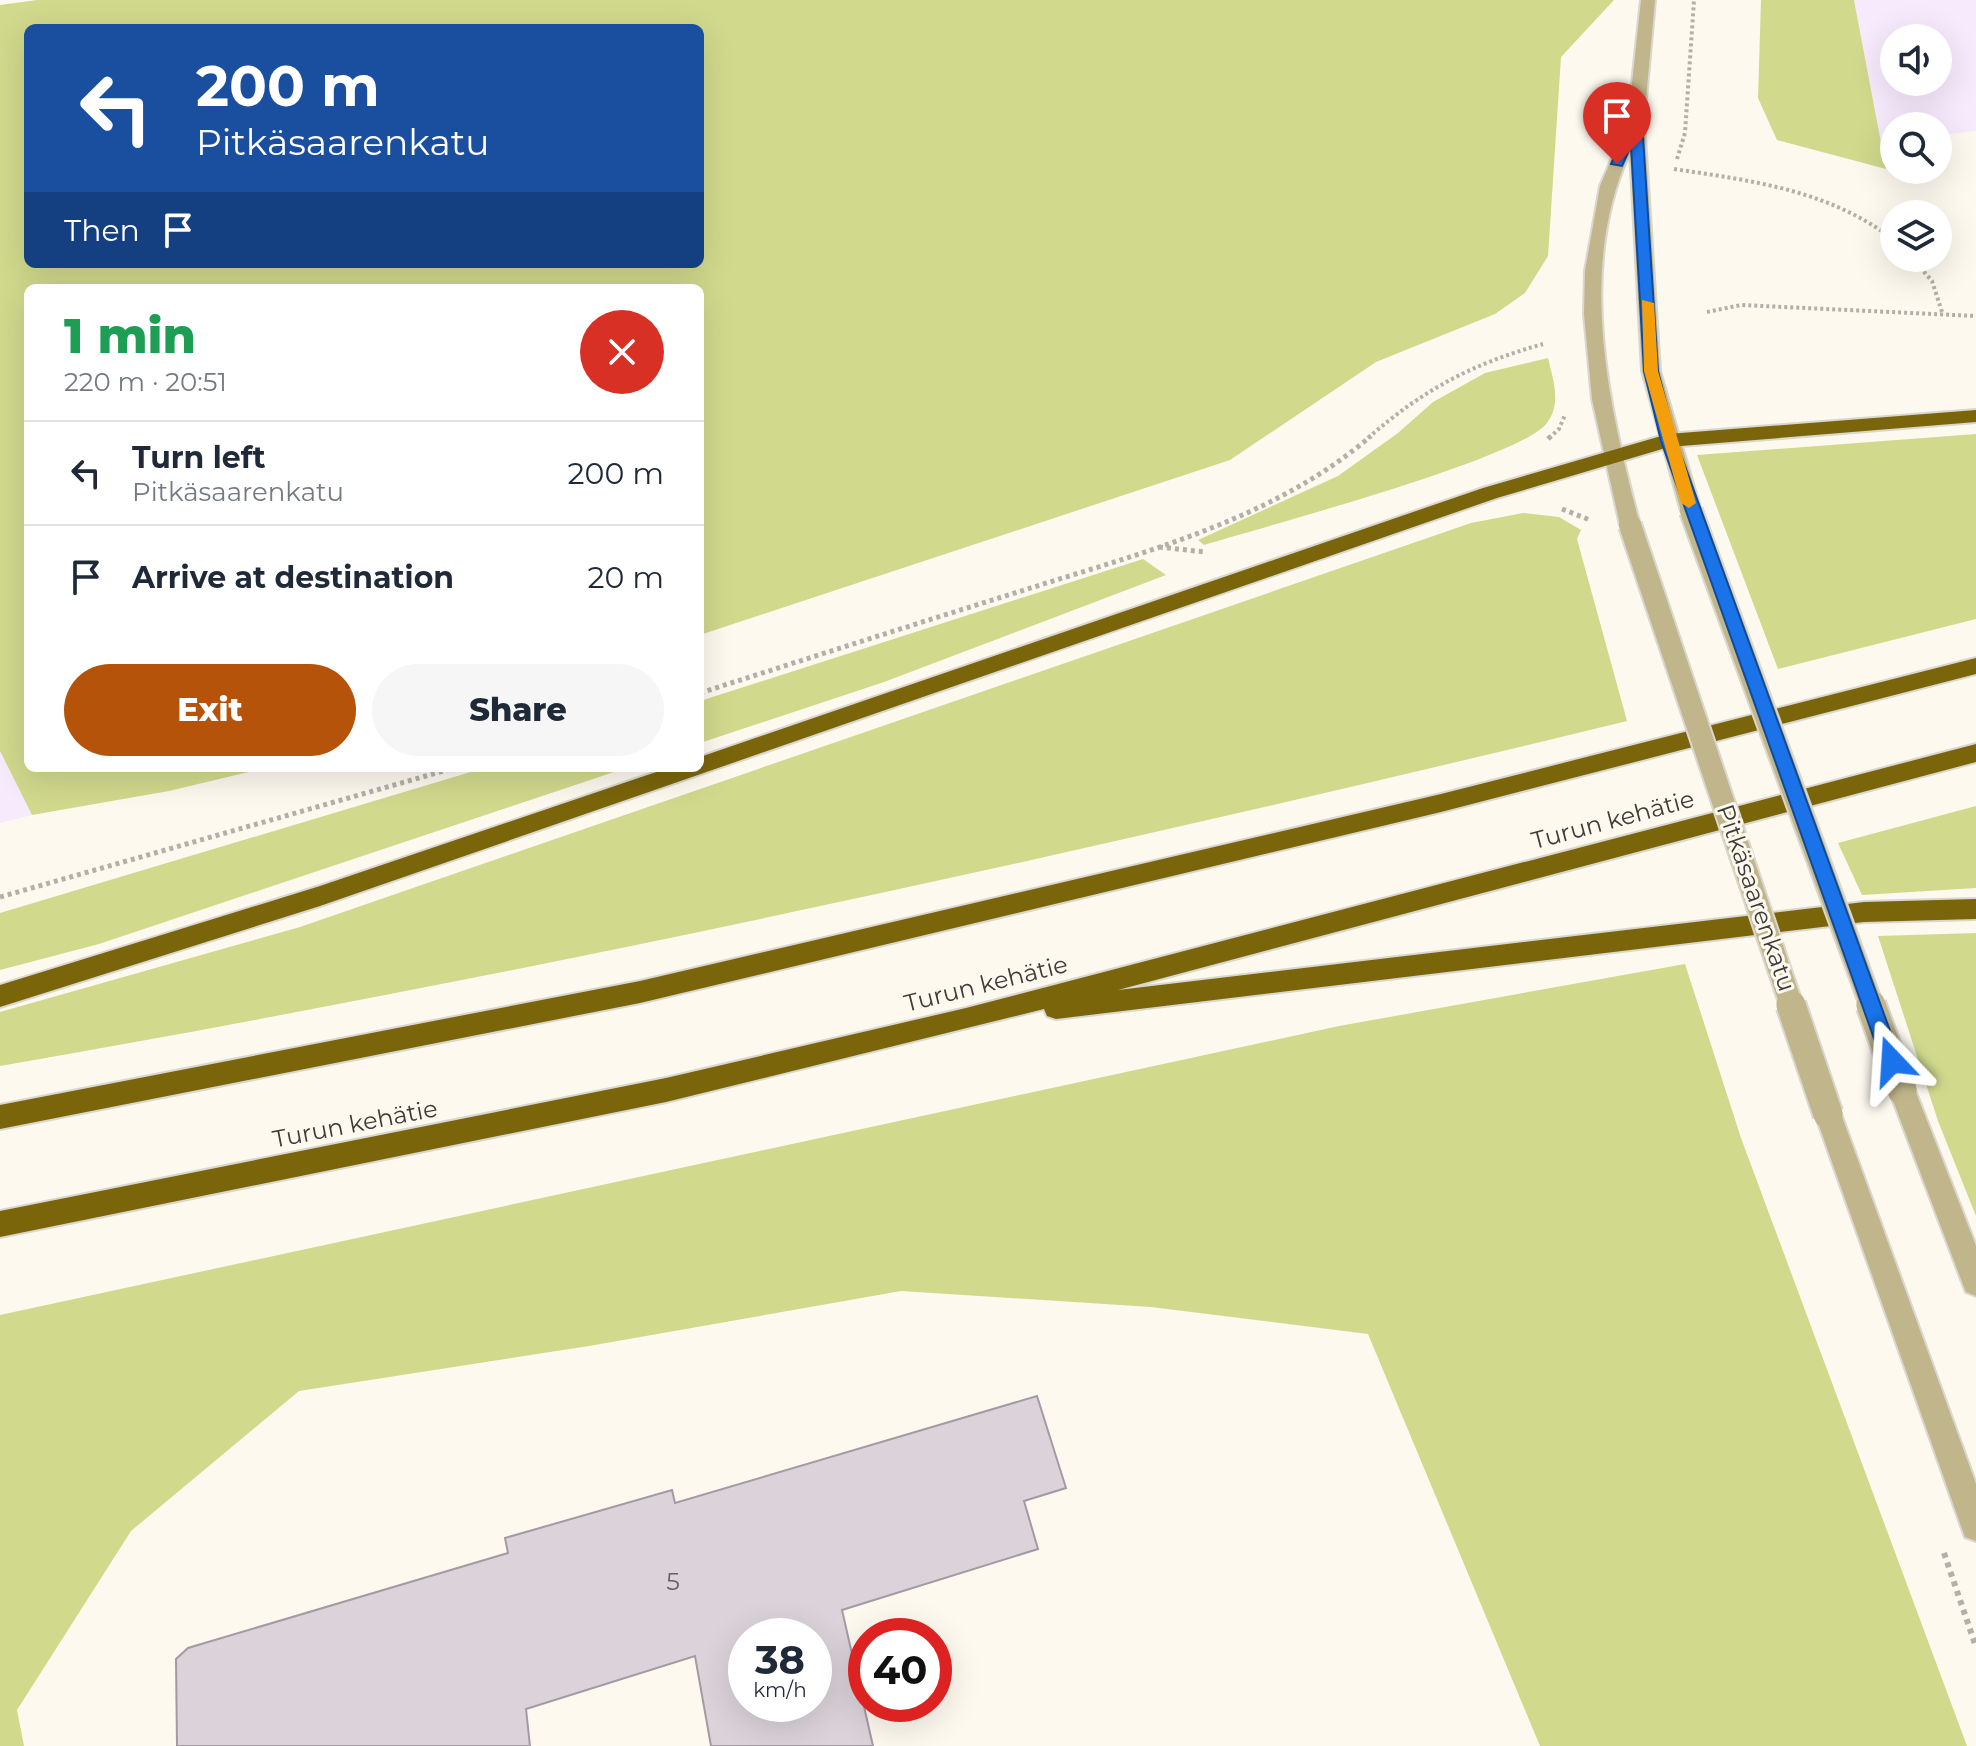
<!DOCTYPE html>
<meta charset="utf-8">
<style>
:root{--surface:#fff;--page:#f6f6f7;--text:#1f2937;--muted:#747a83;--line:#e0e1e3;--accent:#b45309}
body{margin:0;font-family:Montserrat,sans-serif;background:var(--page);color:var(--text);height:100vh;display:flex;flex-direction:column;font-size:30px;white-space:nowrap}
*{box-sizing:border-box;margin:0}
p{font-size:26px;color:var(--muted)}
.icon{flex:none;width:44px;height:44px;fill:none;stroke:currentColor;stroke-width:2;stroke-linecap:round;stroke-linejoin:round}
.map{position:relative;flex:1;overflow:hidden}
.details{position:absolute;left:24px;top:284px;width:680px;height:488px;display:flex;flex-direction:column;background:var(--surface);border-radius:12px;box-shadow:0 8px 32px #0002}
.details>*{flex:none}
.banner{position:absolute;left:24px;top:24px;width:680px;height:244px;border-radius:12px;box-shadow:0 8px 32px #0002;background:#1a4fa0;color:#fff;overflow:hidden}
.buttons{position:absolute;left:1880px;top:24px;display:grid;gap:16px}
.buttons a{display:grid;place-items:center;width:72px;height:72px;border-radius:50%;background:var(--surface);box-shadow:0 8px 32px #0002;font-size:40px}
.speed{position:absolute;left:728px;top:1618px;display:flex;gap:16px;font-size:40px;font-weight:700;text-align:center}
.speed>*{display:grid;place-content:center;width:104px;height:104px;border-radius:50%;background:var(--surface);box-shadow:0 8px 32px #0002;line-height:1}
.speed small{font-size:20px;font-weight:400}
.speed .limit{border:12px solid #d22;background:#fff;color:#111}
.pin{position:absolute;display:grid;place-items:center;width:68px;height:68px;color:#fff;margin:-82px -34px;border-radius:50% 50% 50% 0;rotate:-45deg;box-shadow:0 0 8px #0007}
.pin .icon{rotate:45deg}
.me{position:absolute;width:88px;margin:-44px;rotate:340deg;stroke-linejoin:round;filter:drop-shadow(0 0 6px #0008)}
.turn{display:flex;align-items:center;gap:28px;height:168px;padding:0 40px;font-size:36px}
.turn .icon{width:104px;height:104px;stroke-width:2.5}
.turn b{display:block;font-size:56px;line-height:68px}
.then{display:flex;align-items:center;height:76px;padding:0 40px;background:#0003;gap:16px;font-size:30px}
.round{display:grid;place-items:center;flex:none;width:84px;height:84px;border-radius:42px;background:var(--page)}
.summary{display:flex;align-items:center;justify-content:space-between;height:136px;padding:0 40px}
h1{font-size:48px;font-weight:800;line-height:60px;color:#1e9e55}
.cta{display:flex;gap:16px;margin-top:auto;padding:16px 40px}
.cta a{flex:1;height:92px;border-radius:48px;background:var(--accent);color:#fff;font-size:32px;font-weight:800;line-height:92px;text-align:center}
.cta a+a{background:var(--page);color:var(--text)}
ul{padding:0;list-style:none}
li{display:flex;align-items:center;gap:24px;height:104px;padding:0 40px;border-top:2px solid var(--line)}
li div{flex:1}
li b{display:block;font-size:30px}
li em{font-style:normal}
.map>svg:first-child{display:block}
.industrial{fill:#f8eafd;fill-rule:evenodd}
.green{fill:#d1d98d;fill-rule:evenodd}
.building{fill:#dbd2da;stroke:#a39aa2;stroke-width:2;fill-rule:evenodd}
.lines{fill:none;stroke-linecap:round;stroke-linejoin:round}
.minor-casing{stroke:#dad7ce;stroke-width:4}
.highway-casing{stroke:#dad7ce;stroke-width:4}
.path-far2{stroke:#b3b0a9;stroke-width:4;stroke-dasharray:3 3;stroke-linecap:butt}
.path-far1{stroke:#b3b0a9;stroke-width:5;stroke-dasharray:4 4;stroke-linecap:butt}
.path{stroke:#b3b0a9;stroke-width:6;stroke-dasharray:5 5;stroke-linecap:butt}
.minor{fill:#c0b58b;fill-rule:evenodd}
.highway{fill:#7a650a;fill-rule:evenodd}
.minor-bridge-far1-casing{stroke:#dad7ce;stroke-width:26;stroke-linecap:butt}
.minor-bridge-casing{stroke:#dad7ce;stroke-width:33;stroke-linecap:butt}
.minor-bridge-far1{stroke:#c0b58b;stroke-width:22}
.minor-bridge{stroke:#c0b58b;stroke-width:29}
.route{fill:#1a73e8;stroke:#114b97;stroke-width:2}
.slow{fill:#f59e0b}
.labels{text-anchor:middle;stroke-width:6;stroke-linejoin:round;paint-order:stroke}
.street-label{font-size:24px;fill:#3d3c38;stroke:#fdf9ef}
.near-number-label{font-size:24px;fill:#646260}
</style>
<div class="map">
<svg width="1976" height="1746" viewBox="0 0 1976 1746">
<rect width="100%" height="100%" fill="#fdf9ef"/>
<!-- industrial -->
<path class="industrial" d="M1854,0H1976V131L1949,134L1938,140V126H1894V165L1886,169ZM1894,38H1938V82H1894Z
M0,751L32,815L0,823Z"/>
<!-- green -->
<path class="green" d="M37,0H1614L1561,57L1548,256L1525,293L1495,314L1376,362L1230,460L700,635V288H28V768H265L169,791L32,815L0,751V5ZM28,28H700V264H28Z
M1761,0H1854L1886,169L1777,140L1758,98Z
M1548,358C1553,380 1562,403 1547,423C1520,459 1262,527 1204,545L1198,540L1338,476L1398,433L1433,402L1485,373Z
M1976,434V619L1778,669L1697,455Z
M1523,513L1559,517L1581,530L1577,539L1627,721C1088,852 547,971 0,1066V1012L300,927L1471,523Z
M1143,559L1166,575L884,682L700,743V701Z
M484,768H626L99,944L0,970V913Z
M1976,806V888L1862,895L1838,843Z
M1976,933V1216L1938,1121L1878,936Z
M1685,964L1741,1138L1967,1746H1540L1368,1334L1151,1307L901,1291L589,1346L299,1391L131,1531L17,1710L24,1746H0V1315L1339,1026Z"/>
<!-- building -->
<path class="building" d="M1037,1396L1066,1488L1024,1501L1038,1549L842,1610L873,1746H711L695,1656L526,1709L530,1746H177L176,1659L188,1648L508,1553L505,1538L672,1490L675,1503ZM746,1636H814V1704H746Z"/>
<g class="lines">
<defs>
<path id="minor" d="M1641,0H1655L1644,121L1660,371L1701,511L1691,518L1681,511L1642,371L1630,152C1576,269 1609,407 1640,525L1630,532L1620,525L1592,399L1584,314L1585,271L1600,186L1628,121Z
M1902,1078L1911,1082L1915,1090L1976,1246V1296L1966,1292L1962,1282L1889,1090L1893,1082Z
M1828,1102L1837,1106L1841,1114L1976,1484V1541L1965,1537L1961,1526L1815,1114L1819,1106Z"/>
<path id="highway" d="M1976,410V422L1669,447L1497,498L320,906L0,1007V985L320,886L668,768H700V757L1483,488L1668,434Z
M1976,658V674L1441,812L640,1003L0,1129V1105L640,981L1441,794Z
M1976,744V762L1118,990L1864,902L1976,899V919L1864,922L1056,1019L1047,1016L1044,1009L666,1102L0,1237V1211L666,1078L966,1008Z"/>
</defs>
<!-- minor casing -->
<use href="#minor" class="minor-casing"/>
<!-- highway casing -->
<use href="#highway" class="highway-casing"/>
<!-- path-far2 -->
<path class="path-far2" d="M1677,159L1685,133L1694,0
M1674,169C1753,181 1829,190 1894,240
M1912,258L1932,281L1943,315
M1707,312L1741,305L1976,316
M1368,438C1424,389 1472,364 1543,344
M1549,438L1559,429L1565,415"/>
<!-- path-far1 -->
<path class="path-far1" d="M1548,439L1551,436
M1562,509L1590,520
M1159,547L1205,552
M700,693C806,659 912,625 1018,592C1140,553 1272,521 1371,436
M0,897L454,768"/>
<!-- path -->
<path class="path" d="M1944,1553L1976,1647"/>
<!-- minor -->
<use href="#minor" class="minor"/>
<!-- highway -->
<use href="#highway" class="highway"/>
<defs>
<path id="minor-bridge-far1" d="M1691,511L1872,1007
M1630,525L1792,1007"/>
<path id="minor-bridge" d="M1791,1005L1828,1114
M1871,1005L1902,1090"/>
</defs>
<!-- minor-bridge-far1 casing -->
<use href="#minor-bridge-far1" class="minor-bridge-far1-casing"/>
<!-- minor-bridge casing -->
<use href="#minor-bridge" class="minor-bridge-casing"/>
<!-- minor-bridge-far1 -->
<use href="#minor-bridge-far1" class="minor-bridge-far1"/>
<!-- minor-bridge -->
<use href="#minor-bridge" class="minor-bridge"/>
</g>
<!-- route -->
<path class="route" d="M1636,117L1642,121L1658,371L1676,441L1901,1061L1892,1070L1882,1061L1661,441L1644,371L1631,146L1622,166L1611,164L1630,121Z"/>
<!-- slow -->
<path class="slow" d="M1642,300L1654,303L1658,371L1696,503L1689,508L1681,503L1644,371Z"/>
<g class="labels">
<!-- street labels -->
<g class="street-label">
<text transform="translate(1613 820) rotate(-15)" y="8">Turun kehätie</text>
<text transform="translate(1756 898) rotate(71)" y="8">Pitkäsaarenkatu</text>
<text transform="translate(986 984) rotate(-14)" y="8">Turun kehätie</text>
<text transform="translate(355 1124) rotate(-11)" y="8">Turun kehätie</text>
</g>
<!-- near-number labels -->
<g class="near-number-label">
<text x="673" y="1590">5</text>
</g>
</g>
</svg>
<div class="buttons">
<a><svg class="icon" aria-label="sound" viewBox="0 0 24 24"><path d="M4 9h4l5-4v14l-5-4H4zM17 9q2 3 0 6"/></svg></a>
<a><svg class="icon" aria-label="search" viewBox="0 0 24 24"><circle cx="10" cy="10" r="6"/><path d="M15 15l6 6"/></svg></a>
<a><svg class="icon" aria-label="layers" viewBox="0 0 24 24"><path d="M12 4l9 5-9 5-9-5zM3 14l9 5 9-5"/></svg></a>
</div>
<div class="speed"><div>38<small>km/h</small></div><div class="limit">40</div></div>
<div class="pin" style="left:1617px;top:164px;background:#d93025"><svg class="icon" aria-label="arrive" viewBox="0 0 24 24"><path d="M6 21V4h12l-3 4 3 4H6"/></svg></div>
<svg class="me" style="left:1892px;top:1061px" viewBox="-20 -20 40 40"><path d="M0-17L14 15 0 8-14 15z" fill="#1a73e8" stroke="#fff" stroke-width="4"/></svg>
<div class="banner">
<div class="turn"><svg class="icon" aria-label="left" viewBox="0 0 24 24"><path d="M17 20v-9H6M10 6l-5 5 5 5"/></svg><div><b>200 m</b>Pitkäsaarenkatu</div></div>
<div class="then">Then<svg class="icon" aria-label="arrive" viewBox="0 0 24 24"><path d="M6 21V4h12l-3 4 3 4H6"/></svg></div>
</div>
<section class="details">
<div class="summary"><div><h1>1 min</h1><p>220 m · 20:51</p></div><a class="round" style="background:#d93025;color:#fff"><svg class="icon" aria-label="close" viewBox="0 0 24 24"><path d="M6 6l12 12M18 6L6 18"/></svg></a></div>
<ul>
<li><svg class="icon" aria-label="left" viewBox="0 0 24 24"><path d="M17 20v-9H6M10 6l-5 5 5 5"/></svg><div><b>Turn left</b><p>Pitkäsaarenkatu</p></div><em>200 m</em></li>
<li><svg class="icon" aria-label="arrive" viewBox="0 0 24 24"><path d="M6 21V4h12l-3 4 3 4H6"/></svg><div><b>Arrive at destination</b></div><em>20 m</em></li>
</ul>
<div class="cta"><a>Exit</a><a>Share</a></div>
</section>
</div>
